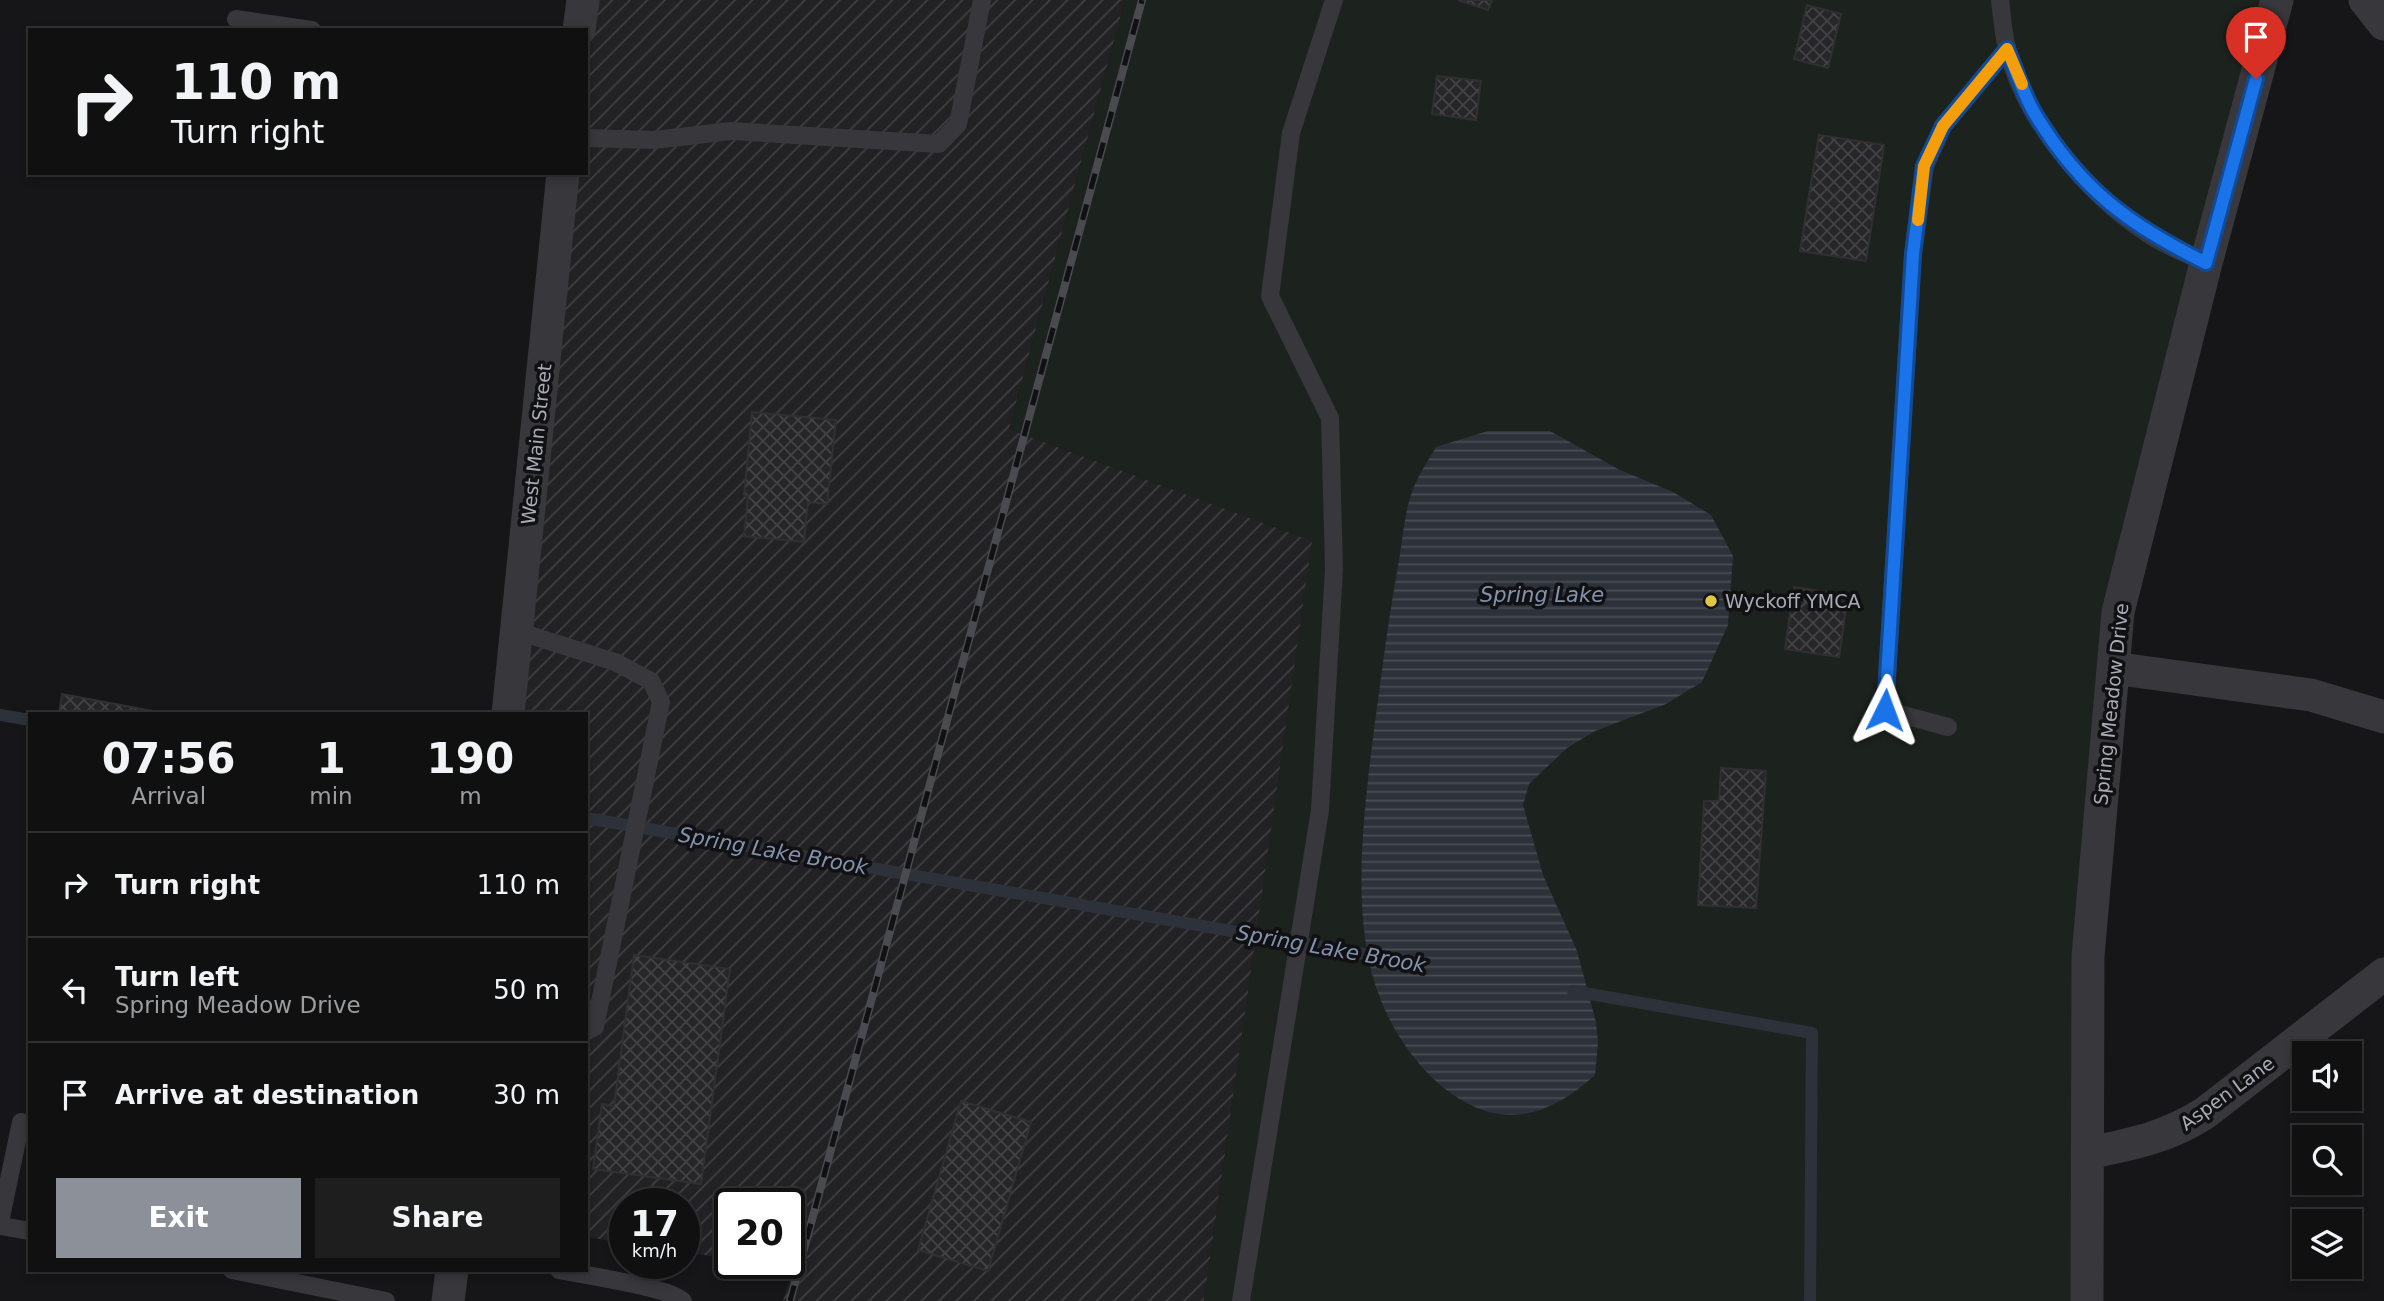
<!DOCTYPE html>
<style>
:root{--surface:#101011;--page:#1e1e1f;--text:#f1f3f6;--muted:#9c9d9f;--line:#303031;--accent:#8c9099}
body{margin:0;font-family:"DejaVu Sans",sans-serif;background:var(--page);color:var(--text);height:100vh;display:flex;flex-direction:column;font-size:26px;white-space:nowrap}
*{box-sizing:border-box;margin:0}
p{font-size:23px;color:var(--muted)}
.icon{flex:none;width:38px;height:38px;fill:none;stroke:currentColor;stroke-width:2;stroke-linecap:round;stroke-linejoin:round}
.map{position:relative;flex:1;overflow:hidden}
.details{position:absolute;left:28px;top:712px;width:560px;height:560px;display:flex;flex-direction:column;background:var(--surface);border-radius:0px;box-shadow:0 4px 10px #0003,0 0 0 2px var(--line)}
.details>*{flex:none}
.guide{position:absolute;left:28px;top:28px;width:560px;height:147px;border-radius:0px;box-shadow:0 4px 10px #0003,0 0 0 2px var(--line);background:#101011;color:var(--text);overflow:hidden}
.controls{position:absolute;left:2292px;top:1041px;display:grid;gap:14px}
.controls a{display:grid;place-items:center;width:70px;height:70px;border-radius:0px;background:var(--surface);box-shadow:0 4px 10px #0003,0 0 0 2px var(--line);font-size:35px}
.speed{position:absolute;left:609px;top:1188px;display:flex;gap:14px;font-size:35px;font-weight:700;text-align:center}
.speed>*{display:grid;place-content:center;width:91px;height:91px;border-radius:50%;background:var(--surface);box-shadow:0 4px 10px #0003,0 0 0 2px var(--line);line-height:1}
.speed small{font-size:18px;font-weight:400}
.speed .limit{border:4px solid #111;border-radius:10px;background:#fff;color:#111}
.pin{position:absolute;display:grid;place-items:center;width:60px;height:60px;color:#fff;margin:-72px -30px;border-radius:50% 50% 50% 0;rotate:-45deg;box-shadow:0 0 7px #0007}
.pin .icon{rotate:45deg}
.me{position:absolute;width:77px;margin:-38px;rotate:3deg;stroke-linejoin:round;filter:drop-shadow(0 0 5px #0008)}
.turn{display:flex;align-items:center;gap:24px;height:147px;padding:0 28px;font-size:32px}
.turn .icon{width:91px;height:91px;stroke-width:2.5}
.turn b{display:block;font-size:49px;line-height:60px}
.eta{display:flex;justify-content:space-evenly;align-items:center;height:119px;text-align:center}
.eta b{font-size:42px;font-weight:700;line-height:49px}
.button{display:flex;gap:14px;margin-top:auto;padding:14px 28px}
.button a{flex:1;height:80px;border-radius:0px;background:var(--accent);color:#fff;font-size:28px;font-weight:700;line-height:80px;text-align:center}
.button a+a{background:var(--page);color:var(--text)}
ul{padding:0;list-style:none}
li{display:flex;align-items:center;gap:21px;height:105px;padding:0 28px;border-top:2px solid var(--line)}
li div{flex:1}
li b{display:block;font-size:26px}
li em{font-style:normal}
.map>svg:first-child{display:block}
.industrial{fill:url(#industrial-furrows)}
.park{fill:#1c221e}
.water{fill:url(#water-rules)}
.lines{fill:none;stroke-linecap:round;stroke-linejoin:round}
.stream{stroke:#2d323a;stroke-width:12}
.building{fill:url(#building-cross-hatch);stroke:#303033;stroke-width:2}
.lane{stroke:#37373c;stroke-width:18}
.street{stroke:#37373c;stroke-width:33}
.rail-casing{stroke:#4a4b51;stroke-width:8}
.rail{stroke:#111012;stroke-width:5;stroke-dasharray:16;stroke-linecap:butt}
.route-casing{stroke:#114b97;stroke-width:18}
.route{stroke:#1a73e8;stroke-width:12}
.slow{stroke:#f59e0b;stroke-width:12}
.poi-dot{fill:#e1c644;stroke:#111012;stroke-width:2.5}
.labels{text-anchor:middle;stroke-width:7;stroke-linejoin:round;paint-order:stroke}
.street-label{font-size:19px;fill:#a9abb6;stroke:#111012}
.poi-label{font-size:19px;fill:#a9abb6;stroke:#111012;text-anchor:start}
.water-label{font-size:21px;font-style:italic;fill:#8393ae;stroke:#111012}
</style>
<div class="map">
<svg width="2384" height="1301" viewBox="0 0 2384 1301">
<defs>
<pattern id="industrial-furrows" width="10" height="10" patternUnits="userSpaceOnUse" patternTransform="scale(1.75)"><rect width="10" height="10" fill="#222224"/><path d="M-1 1l2-2M0 10L10 0M9 11l2-2" fill="none" stroke="#3f3f42"/></pattern>
<pattern id="water-rules" width="6" height="5" patternUnits="userSpaceOnUse" patternTransform="scale(1.75)"><rect width="6" height="5" fill="#2d323a"/><path d="M0 2.5h6" fill="none" stroke="#494d54"/></pattern>
<pattern id="building-cross-hatch" width="8" height="8" patternUnits="userSpaceOnUse" patternTransform="scale(1.75)"><rect width="8" height="8" fill="#262628"/><path d="M0 0l8 8M0 8l8-8" fill="none" stroke="#434345"/></pattern>
</defs>
<rect width="100%" height="100%" fill="#161517"/>
<!-- industrial -->
<path class="industrial" d="M592,0H1125L1009,429L1313,541L1204,1301H783L793,1268L762,1264H789V1204H730V1259L684,1252V1204H625V1243L586,1237V714H517L574,173H586V58Z"/>
<!-- park -->
<path class="park" d="M1125,0H2275L2102,662L2075,1301H1204L1312,541L1009,429Z"/>
<!-- water -->
<path class="water" d="M1488,431H1550L1618,469L1673,492L1711,515L1733,556L1728,625L1702,682L1666,704L1595,731L1567,748L1529,784L1523,805L1543,875L1577,951L1596,1022L1598,1043L1595,1075C1559,1108 1517,1128 1471,1105C1430,1086 1396,1040 1380,998C1349,920 1364,811 1374,730C1381,679 1387,628 1396,578C1402,549 1403,516 1413,489C1419,474 1428,461 1436,447Z"/>
<g class="lines">
<!-- stream -->
<path class="stream" d="M0,715L30,720
M586,818L1386,958
M1573,991L1812,1033L1810,1301"/>
</g>
<!-- building -->
<path class="building" d="M1458,0H1492L1488,10Z
M1807,5L1841,14L1828,68L1794,59Z
M1437,76L1481,81L1476,120L1432,114Z
M1819,135L1884,145L1866,261L1800,251Z
M752,412L836,420L827,504L808,502L804,542L744,536L748,496L744,495Z
M1794,587L1848,595L1839,657L1785,649Z
M62,694L169,714H59Z
M1721,768L1766,771L1756,908L1698,905L1704,801H1719Z
M634,955L730,969L701,1184L593,1169L602,1104L614,1106Z
M961,1101L1031,1122L988,1271L918,1250Z"/>
<g class="lines">
<!-- lane -->
<path class="lane" d="M2000,0C2002,16 2003,33 2007,48C2025,120 2087,194 2148,234C2166,246 2187,254 2206,263
M236,19L312,30
M586,138L654,140L731,131L939,144L958,124L982,0
M517,631L615,662L651,681L661,702L595,1027L586,1032
M1948,727L1885,710L1913,254L1925,166L1943,126L2007,49
M0,1222L21,1122L30,1124
M0,1226L30,1231
M232,1270L386,1301
M559,1270C583,1275 670,1287 683,1301
M1241,1301L1320,810L1334,569L1330,418L1270,296L1291,133L1334,0"/>
<!-- street -->
<path class="street" d="M2365,0L2384,24
M579,30L583,0
M2113,668L2311,695L2384,717
M508,714L563,173
M2088,1153C2132,1144 2166,1138 2205,1113L2384,974
M448,1301L452,1270
M2087,1301L2088,956L2118,612L2206,263L2277,0"/>
<defs>
<path id="rail" d="M790,1301L1142,0"/>
</defs>
<!-- rail casing -->
<use href="#rail" class="rail-casing"/>
<!-- rail -->
<use href="#rail" class="rail"/>
</g>
<g class="lines">
<defs>
<path id="route" d="M1885,710L1913,254L1924,166L1943,126L2007,49C2016,70 2023,94 2035,114C2080,189 2129,225 2206,263L2256,79"/>
</defs>
<!-- route casing -->
<use href="#route" class="route-casing"/>
<!-- route -->
<use href="#route" class="route"/>
<!-- slow -->
<path class="slow" d="M1918,220L1924,166L1943,126L2007,49L2022,84"/>
</g>
<!-- markers -->
<circle class="poi-dot" cx="1711" cy="601" r="7"/>
<g class="labels">
<!-- street labels -->
<g class="street-label">
<text transform="translate(536 444) rotate(-84)" y="7">West Main Street</text>
<text transform="translate(2111 704) rotate(-84)" y="7">Spring Meadow Drive</text>
<text transform="translate(2227 1093) rotate(-36)" y="7">Aspen Lane</text>
</g>
<!-- poi labels -->
<g class="poi-label">
<text x="1725" y="608">Wyckoff YMCA</text>
</g>
<!-- water labels -->
<g class="water-label">
<text x="1542" y="602">Spring Lake</text>
<text transform="translate(773 851) rotate(10)" y="7">Spring Lake Brook</text>
<text transform="translate(1331 949) rotate(10)" y="7">Spring Lake Brook</text>
</g>
</g>
</svg>
<div class="controls">
<a><svg class="icon" aria-label="sound" viewBox="0 0 24 24"><path d="M4 9h4l5-4v14l-5-4H4zM17 9q2 3 0 6"/></svg></a>
<a><svg class="icon" aria-label="search" viewBox="0 0 24 24"><circle cx="10" cy="10" r="6"/><path d="M15 15l6 6"/></svg></a>
<a><svg class="icon" aria-label="layers" viewBox="0 0 24 24"><path d="M12 4l9 5-9 5-9-5zM3 14l9 5 9-5"/></svg></a>
</div>
<div class="speed"><div>17<small>km/h</small></div><div class="limit">20</div></div>
<div class="pin" style="left:2256px;top:79px;background:#d93025"><svg class="icon" aria-label="arrive" viewBox="0 0 24 24"><path d="M6 21V4h12l-3 4 3 4H6"/></svg></div>
<svg class="me" style="left:1885px;top:710px" viewBox="-20 -20 40 40"><path d="M0-17L14 15 0 8-14 15z" fill="#1a73e8" stroke="#fff" stroke-width="4"/></svg>
<div class="guide">
<div class="turn"><svg class="icon" aria-label="right" viewBox="0 0 24 24"><path d="M7 20v-9h11M14 6l5 5-5 5"/></svg><div><b>110 m</b>Turn right</div></div>
</div>
<section class="details">
<div class="eta">
<div><b>07:56</b><p>Arrival</p></div>
<div><b>1</b><p>min</p></div>
<div><b>190</b><p>m</p></div>
</div>
<ul>
<li><svg class="icon" aria-label="right" viewBox="0 0 24 24"><path d="M7 20v-9h11M14 6l5 5-5 5"/></svg><div><b>Turn right</b></div><em>110 m</em></li>
<li><svg class="icon" aria-label="left" viewBox="0 0 24 24"><path d="M17 20v-9H6M10 6l-5 5 5 5"/></svg><div><b>Turn left</b><p>Spring Meadow Drive</p></div><em>50 m</em></li>
<li><svg class="icon" aria-label="arrive" viewBox="0 0 24 24"><path d="M6 21V4h12l-3 4 3 4H6"/></svg><div><b>Arrive at destination</b></div><em>30 m</em></li>
</ul>
<div class="button"><a>Exit</a><a>Share</a></div>
</section>
</div>
